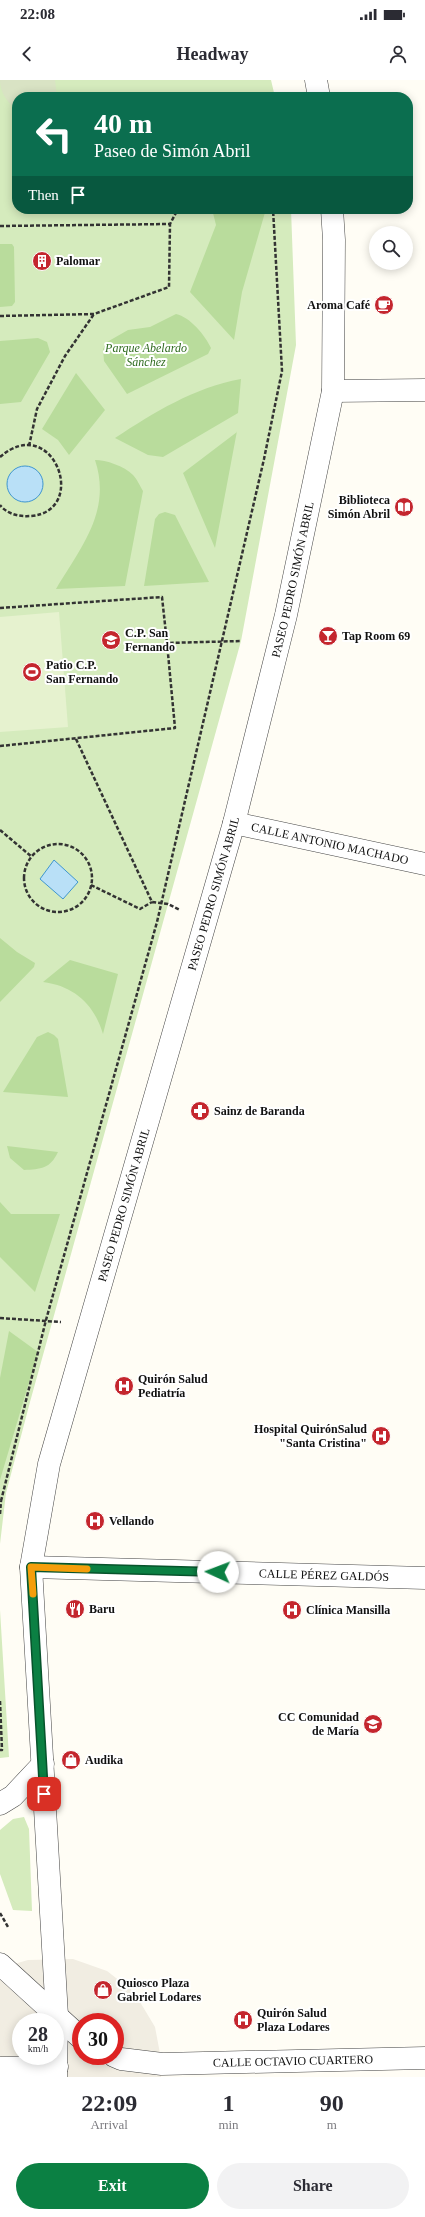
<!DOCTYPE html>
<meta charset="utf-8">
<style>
:root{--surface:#fff;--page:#f2f2f3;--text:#2b2b33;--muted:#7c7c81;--accent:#0b8043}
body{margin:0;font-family:Georgia,serif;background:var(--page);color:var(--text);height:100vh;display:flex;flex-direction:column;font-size:15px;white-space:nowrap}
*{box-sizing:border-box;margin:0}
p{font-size:13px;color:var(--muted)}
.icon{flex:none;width:22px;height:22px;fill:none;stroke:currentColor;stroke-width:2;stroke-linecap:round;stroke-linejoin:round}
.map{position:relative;height:1997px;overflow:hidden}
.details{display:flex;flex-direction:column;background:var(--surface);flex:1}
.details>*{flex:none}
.top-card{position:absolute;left:12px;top:12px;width:401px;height:122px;border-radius:16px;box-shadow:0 2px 10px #0003;background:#0b6e4f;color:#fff;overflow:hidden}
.tools{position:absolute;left:369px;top:146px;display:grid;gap:8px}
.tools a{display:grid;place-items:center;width:44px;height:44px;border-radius:50%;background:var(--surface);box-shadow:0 2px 10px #0003;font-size:20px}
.speed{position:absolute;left:12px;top:1933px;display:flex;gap:8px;font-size:20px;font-weight:700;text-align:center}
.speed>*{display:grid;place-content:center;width:52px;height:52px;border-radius:50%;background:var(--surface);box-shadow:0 2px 10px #0003;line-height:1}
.speed small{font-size:10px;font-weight:400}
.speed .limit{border:6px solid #d22;background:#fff;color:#111}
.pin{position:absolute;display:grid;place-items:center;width:34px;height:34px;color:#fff;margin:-17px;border-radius:8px;box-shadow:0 2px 6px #0006}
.me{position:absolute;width:44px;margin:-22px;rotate:272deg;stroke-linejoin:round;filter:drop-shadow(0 0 3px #0008)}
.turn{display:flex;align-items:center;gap:14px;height:84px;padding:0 16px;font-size:18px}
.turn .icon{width:52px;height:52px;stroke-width:2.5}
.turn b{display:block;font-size:28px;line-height:34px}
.then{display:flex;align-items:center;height:38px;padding:0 16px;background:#0003;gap:8px;font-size:15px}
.eta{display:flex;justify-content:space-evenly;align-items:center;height:68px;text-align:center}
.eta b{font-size:24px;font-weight:600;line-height:28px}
.primary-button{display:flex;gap:8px;margin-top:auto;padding:8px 16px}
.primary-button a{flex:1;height:46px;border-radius:24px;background:var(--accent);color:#fff;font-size:16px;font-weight:600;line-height:46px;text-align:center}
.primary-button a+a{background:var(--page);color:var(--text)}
.status{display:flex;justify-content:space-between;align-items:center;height:28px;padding:0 20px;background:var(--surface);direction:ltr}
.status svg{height:11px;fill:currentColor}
header{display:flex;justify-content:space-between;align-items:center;height:52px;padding:0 16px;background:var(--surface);font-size:18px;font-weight:600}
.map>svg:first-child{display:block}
.green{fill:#d5ebbd}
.forest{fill:#b9dc9c}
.cemetery{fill:#d9e3c4}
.pitch{fill:#e6f2cf}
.plaza{fill:#f1ede2;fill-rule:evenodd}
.water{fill:#b9e0f7;stroke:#3f96cf}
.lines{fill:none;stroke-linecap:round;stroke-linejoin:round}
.pedestrian-casing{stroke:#444;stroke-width:23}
.minor-casing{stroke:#444;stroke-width:23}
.path{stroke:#333;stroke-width:2.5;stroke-dasharray:4 2;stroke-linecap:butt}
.pedestrian{stroke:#fff;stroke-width:22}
.minor{stroke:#fff;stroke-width:22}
.route-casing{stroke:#07532c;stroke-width:10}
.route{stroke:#0b8043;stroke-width:7}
.slow{stroke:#f59e0b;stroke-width:7}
.labels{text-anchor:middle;stroke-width:4;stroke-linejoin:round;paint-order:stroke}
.poi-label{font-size:12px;font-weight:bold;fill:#111;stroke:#fff;text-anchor:start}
.park-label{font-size:12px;font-style:italic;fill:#2f6b1f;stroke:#fff}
.street-label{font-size:12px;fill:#111;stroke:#fff}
</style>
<div class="status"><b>22:08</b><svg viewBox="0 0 49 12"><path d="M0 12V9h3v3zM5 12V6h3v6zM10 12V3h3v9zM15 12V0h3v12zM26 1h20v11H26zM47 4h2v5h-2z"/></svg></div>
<header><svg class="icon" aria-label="back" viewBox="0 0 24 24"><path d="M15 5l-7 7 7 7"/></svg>Headway<svg class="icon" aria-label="person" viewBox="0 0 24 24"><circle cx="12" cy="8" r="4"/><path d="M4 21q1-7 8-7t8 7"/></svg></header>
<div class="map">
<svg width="425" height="1997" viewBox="0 0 425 1997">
<rect width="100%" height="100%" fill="#fffdf5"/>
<!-- green -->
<path class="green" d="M0,0H271L275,17H17V129H291L296,265L241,561L30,1322L6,1413L0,1464Z
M0,1530L9,1677L0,1678Z
M24,1737L29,1749L32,1831L13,1830L0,1794V1750L13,1739Z"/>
<!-- forest -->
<path class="forest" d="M212,129H266L242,212L234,260L190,212L216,145Z
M0,164H12L14,167L15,222L12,226L0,227Z
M176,234C190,237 205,255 211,268L208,274L127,314L104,281L103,269L107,262L128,250L150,247Z
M38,258L47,262L50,272L21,322L0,324V261Z
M76,293L105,330L69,375L58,360L42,349Z
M241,299L238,333L163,377L148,375L115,358C155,332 193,308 241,299Z
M237,352V351L215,468L183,393Z
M95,380C106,380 124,386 133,395C137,399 140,406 143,411L125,506L56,509C81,467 112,431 95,380Z
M165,432L175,435L209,502L144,506L155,439L159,434Z
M0,858L17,872L35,883L34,887L0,922Z
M70,880L118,894L103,954C94,924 74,906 43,902Z
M48,952L54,955L58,959L68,1017L3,1012L37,957Z
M7,1066L58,1072C50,1089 41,1089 24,1090L10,1078Z
M0,1122L11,1134H60L35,1212L0,1177Z
M9,1251L38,1272L0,1400V1298Z"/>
<!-- cemetery -->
<path class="cemetery" d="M0,0H55L57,17H17V29C7,23 0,12 0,0Z"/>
<!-- pitch -->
<path class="pitch" d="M59,532L68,647L0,652V537Z"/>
<!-- plaza -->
<path class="plaza" d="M73,1879L107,1891L134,1912L155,1947L162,1984L161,1997H0V1891L4,1887L28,1880ZM21,1942H55V1976H21ZM81,1942H115V1976H81Z"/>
<!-- water -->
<path class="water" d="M7 404a18 18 0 1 1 36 0a18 18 0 1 1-36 0Z
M54,780L78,802L63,819L40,799Z"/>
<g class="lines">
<defs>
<path id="pedestrian" d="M0,1988L57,1987"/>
<g id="minor">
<path d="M316,0L319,17"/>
<path d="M333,311L425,310"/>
<path id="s1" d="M234,743L425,784"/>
<path id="s2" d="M31,1487L425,1498"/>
<path d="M0,1724L13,1716L43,1684"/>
<path d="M0,1884L81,1958"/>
<path id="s3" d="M114,1976L121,1979L162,1984L425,1978"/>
<path id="s4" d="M56,1997L57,1936L31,1487L49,1384L234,743L286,535L333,311L334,160L332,129"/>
</g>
</defs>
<!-- pedestrian casing -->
<use href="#pedestrian" class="pedestrian-casing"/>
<!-- minor casing -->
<use href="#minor" class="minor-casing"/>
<!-- path -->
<path class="path" d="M0,146L170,144L178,129
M0,236L94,234L169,207L170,144
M29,366L37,329L65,276L94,234
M0,377C53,331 90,431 31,436C19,437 7,434 0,425
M0,528L162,517L167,563
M76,659L152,822L168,824L180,830
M0,666L175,648L167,563L241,561
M0,750L32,777
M24 798a34 34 0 1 1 68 0a34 34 0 1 1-68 0Z
M91,805L140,829L152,822
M0,1238L61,1242
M1,1421L46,1240L157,842L264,379L282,291L273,129
M0,1434L1,1421
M0,1621L2,1670H0
M0,1833L8,1847"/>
<!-- pedestrian -->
<use href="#pedestrian" class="pedestrian"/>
<!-- minor -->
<use href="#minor" class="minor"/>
</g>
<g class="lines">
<defs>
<path id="route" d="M44,1714L31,1487L218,1492"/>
</defs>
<!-- route casing -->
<use href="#route" class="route-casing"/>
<!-- route -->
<use href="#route" class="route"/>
<!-- slow -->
<path class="slow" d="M33,1514L31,1487L87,1489"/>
</g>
<!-- icons -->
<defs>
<symbol id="building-disc" viewBox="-11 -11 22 22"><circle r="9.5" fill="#c4262e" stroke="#fff"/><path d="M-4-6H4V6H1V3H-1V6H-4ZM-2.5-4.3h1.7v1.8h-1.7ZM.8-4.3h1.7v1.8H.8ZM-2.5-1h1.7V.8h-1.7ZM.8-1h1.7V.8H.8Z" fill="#fff"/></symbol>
<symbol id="cafe-disc" viewBox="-11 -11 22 22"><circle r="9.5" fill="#c4262e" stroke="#fff"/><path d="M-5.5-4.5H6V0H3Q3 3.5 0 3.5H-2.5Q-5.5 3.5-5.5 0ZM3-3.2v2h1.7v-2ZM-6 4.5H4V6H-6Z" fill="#fff"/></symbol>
<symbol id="library-disc" viewBox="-11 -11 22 22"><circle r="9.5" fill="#c4262e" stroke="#fff"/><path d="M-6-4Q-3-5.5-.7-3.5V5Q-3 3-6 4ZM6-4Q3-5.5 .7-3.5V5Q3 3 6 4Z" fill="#fff"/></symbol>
<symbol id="bar-disc" viewBox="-11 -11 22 22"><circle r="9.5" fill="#c4262e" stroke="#fff"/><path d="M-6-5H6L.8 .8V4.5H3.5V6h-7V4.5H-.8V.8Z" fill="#fff"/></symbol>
<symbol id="school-disc" viewBox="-11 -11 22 22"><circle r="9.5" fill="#c4262e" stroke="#fff"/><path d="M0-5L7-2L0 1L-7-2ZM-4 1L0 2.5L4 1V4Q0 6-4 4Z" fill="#fff"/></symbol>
<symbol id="stadium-disc" viewBox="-11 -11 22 22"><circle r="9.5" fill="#c4262e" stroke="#fff"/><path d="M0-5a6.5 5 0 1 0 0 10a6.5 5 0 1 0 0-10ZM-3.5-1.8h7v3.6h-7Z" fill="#fff"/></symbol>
<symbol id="pharmacy-disc" viewBox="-11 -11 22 22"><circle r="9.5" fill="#c4262e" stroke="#fff"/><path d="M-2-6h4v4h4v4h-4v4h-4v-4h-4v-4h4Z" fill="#fff"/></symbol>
<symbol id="hospital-disc" viewBox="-11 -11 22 22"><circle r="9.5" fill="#c4262e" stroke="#fff"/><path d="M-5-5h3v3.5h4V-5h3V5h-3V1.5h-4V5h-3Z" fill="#fff"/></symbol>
<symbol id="restaurant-disc" viewBox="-11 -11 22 22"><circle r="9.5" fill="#c4262e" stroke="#fff"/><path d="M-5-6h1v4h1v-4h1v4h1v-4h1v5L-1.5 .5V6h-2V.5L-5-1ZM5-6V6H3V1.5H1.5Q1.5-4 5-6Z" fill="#fff"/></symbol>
<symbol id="shop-disc" viewBox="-11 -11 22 22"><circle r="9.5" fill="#c4262e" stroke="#fff"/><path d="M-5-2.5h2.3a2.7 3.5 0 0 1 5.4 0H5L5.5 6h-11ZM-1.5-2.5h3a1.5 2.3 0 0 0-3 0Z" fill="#fff"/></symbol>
</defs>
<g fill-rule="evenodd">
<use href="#building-disc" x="31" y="170" width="22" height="22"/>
<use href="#cafe-disc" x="373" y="214" width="22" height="22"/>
<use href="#library-disc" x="393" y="416" width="22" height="22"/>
<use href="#bar-disc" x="317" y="545" width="22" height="22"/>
<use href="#school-disc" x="100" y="549" width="22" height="22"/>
<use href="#stadium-disc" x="21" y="581" width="22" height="22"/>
<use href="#pharmacy-disc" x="189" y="1020" width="22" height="22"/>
<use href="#hospital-disc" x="113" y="1295" width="22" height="22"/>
<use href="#hospital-disc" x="370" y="1345" width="22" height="22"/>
<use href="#hospital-disc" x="84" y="1430" width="22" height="22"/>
<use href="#restaurant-disc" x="64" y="1518" width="22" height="22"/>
<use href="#hospital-disc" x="281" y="1519" width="22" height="22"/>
<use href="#school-disc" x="362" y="1633" width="22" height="22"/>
<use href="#shop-disc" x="60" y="1669" width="22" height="22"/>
<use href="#shop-disc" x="92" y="1899" width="22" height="22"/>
<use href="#hospital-disc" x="232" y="1929" width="22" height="22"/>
</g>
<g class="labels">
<!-- poi labels -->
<g class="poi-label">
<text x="56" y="185">Palomar</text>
<text x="370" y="229" text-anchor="end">Aroma Café</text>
<text x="390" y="424" text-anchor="end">Biblioteca<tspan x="390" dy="14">Simón Abril</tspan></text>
<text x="125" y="557">C.P. San<tspan x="125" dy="14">Fernando</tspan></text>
<text x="342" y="560">Tap Room 69</text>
<text x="46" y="589">Patio C.P.<tspan x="46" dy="14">San Fernando</tspan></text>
<text x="214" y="1035">Sainz de Baranda</text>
<text x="138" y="1303">Quirón Salud<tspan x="138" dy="14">Pediatría</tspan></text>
<text x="367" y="1353" text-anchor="end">Hospital QuirónSalud<tspan x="367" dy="14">"Santa Cristina"</tspan></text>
<text x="109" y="1445">Vellando</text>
<text x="89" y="1533">Baru</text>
<text x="306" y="1534">Clínica Mansilla</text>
<text x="359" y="1641" text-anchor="end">CC Comunidad<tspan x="359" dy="14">de María</tspan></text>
<text x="85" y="1684">Audika</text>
<text x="117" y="1907">Quiosco Plaza<tspan x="117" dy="14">Gabriel Lodares</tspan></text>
<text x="257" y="1937">Quirón Salud<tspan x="257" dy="14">Plaza Lodares</tspan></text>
</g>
<!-- park labels -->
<g class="park-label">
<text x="146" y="272">Parque Abelardo<tspan x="146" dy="14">Sánchez</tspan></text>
</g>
<!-- street labels -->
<g class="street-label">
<text dy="4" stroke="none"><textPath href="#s4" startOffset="1533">PASEO PEDRO SIMÓN ABRIL</textPath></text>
<text dy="4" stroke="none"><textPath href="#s1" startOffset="98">CALLE ANTONIO MACHADO</textPath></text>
<text dy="4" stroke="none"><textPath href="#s4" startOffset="1209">PASEO PEDRO SIMÓN ABRIL</textPath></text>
<text dy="4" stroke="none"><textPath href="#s4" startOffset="885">PASEO PEDRO SIMÓN ABRIL</textPath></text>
<text dy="4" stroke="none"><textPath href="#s2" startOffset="293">CALLE PÉREZ GALDÓS</textPath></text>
<text dy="4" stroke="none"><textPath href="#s3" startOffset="180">CALLE OCTAVIO CUARTERO</textPath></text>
</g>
</g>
</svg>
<div class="tools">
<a><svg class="icon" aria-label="search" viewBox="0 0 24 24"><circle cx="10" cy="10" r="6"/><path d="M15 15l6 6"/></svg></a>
</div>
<div class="speed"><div>28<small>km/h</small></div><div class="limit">30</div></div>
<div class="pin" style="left:44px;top:1714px;background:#d93025"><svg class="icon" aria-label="arrive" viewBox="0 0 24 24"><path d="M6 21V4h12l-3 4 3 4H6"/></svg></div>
<svg class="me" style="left:218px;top:1492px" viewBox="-20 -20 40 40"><circle r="19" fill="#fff"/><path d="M0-13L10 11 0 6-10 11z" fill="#0b8043"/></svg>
<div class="top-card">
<div class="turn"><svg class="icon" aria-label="left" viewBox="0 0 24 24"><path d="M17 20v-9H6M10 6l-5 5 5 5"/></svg><div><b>40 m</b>Paseo de Simón Abril</div></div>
<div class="then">Then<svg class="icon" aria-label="arrive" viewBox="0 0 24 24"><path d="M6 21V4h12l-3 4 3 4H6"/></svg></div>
</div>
</div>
<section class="details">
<div class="eta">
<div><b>22:09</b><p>Arrival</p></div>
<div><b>1</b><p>min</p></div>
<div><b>90</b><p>m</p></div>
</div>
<div class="primary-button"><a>Exit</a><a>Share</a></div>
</section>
